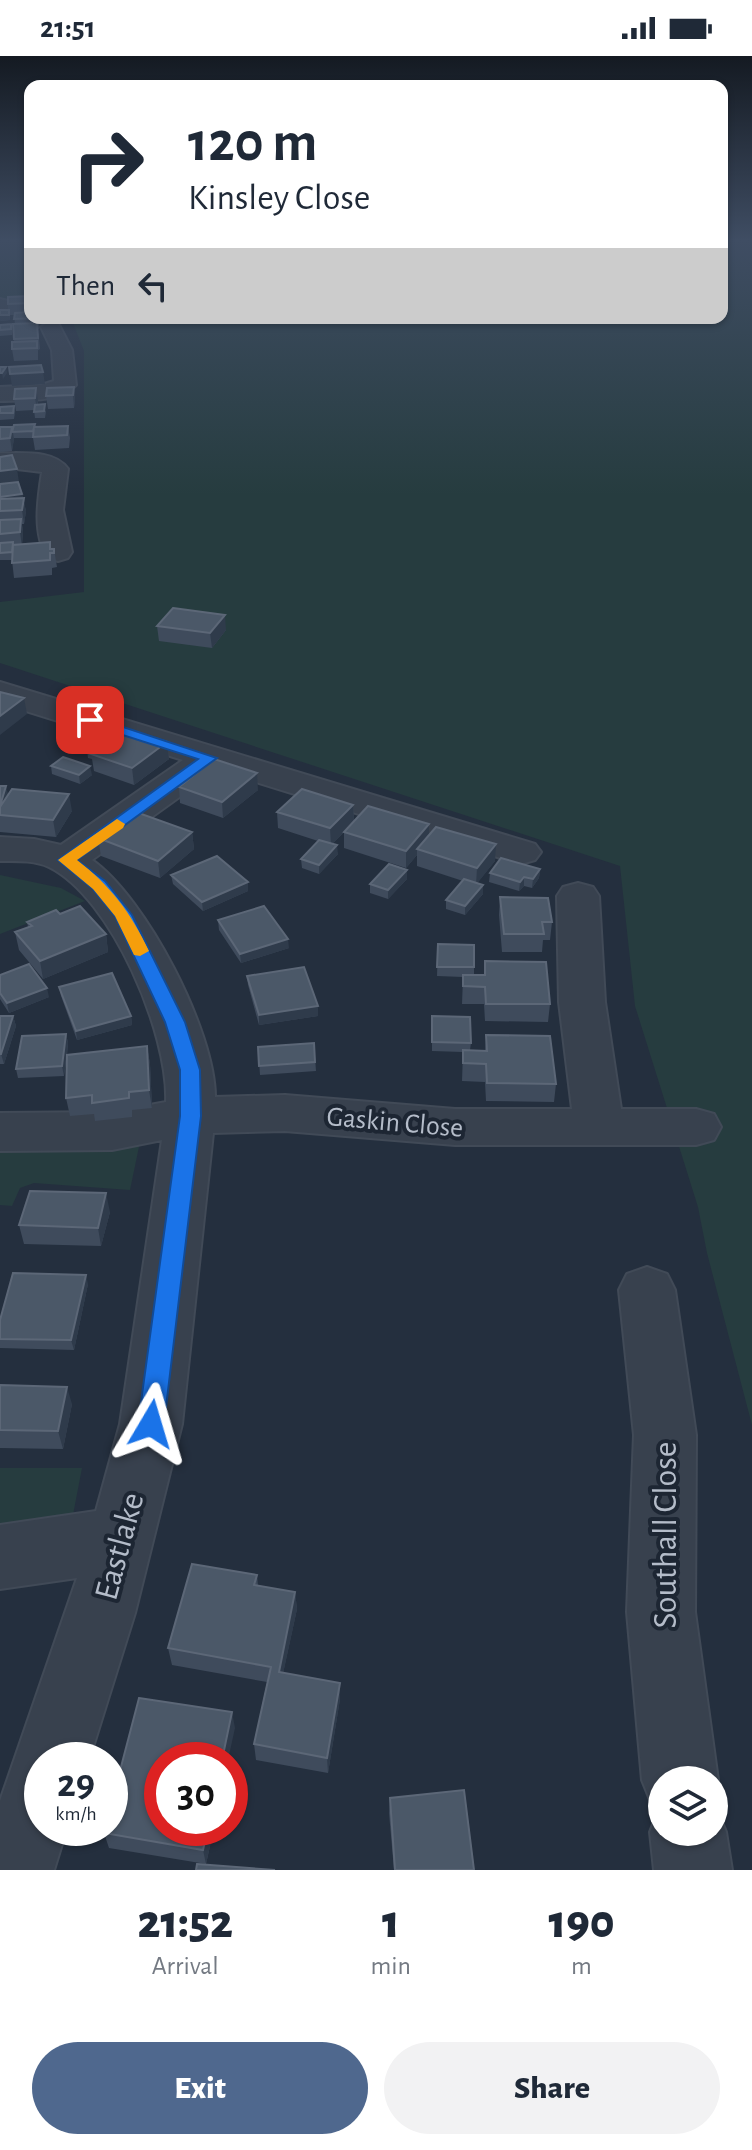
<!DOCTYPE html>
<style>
:root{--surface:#fff;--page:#f2f2f3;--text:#1f2937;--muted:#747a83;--accent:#4f688e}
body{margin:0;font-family:"Alegreya Sans",sans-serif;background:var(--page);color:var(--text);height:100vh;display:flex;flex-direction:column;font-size:30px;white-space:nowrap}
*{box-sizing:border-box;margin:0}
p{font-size:26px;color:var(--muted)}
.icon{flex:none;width:44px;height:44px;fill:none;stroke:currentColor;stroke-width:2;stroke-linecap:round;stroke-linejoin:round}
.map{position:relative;height:1814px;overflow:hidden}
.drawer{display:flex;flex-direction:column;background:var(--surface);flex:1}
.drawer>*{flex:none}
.banner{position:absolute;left:24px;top:24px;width:704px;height:244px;border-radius:16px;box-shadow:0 2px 6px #0004;background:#fff;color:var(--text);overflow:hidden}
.controls{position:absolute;left:648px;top:1710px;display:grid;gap:16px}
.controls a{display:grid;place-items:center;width:80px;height:80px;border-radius:50%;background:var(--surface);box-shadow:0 2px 6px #0004;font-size:40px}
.speed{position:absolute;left:24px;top:1686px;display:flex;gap:16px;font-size:40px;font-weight:700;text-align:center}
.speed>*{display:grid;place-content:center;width:104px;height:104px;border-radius:50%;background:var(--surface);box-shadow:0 2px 6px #0004;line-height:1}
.speed small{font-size:20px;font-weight:400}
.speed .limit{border:12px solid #d22;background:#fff;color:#111}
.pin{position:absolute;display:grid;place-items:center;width:68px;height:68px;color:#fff;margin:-34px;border-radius:16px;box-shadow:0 4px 12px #0006}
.me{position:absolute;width:88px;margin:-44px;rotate:7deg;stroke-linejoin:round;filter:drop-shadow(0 0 6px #0008)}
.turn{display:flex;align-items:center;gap:28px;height:168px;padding:0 32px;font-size:36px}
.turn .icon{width:104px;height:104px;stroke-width:2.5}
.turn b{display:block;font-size:56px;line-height:68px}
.then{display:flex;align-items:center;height:76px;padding:0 32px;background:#0003;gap:16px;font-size:30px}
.eta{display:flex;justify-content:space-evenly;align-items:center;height:136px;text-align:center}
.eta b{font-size:48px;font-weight:800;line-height:56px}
.primary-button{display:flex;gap:16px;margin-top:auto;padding:16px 32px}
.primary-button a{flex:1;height:92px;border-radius:48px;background:var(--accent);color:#fff;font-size:32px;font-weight:800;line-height:92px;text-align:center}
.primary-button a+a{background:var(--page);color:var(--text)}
.status{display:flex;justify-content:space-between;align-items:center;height:56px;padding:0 40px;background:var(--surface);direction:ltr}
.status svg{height:22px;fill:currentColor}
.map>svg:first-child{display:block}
.green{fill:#263c3f}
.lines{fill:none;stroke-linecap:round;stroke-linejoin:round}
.minor-casing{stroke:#414a57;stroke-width:4}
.minor{fill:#38414e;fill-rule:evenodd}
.wall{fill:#3f4b5c}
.shaded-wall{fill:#2f3b4b}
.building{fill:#4b5868;stroke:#5c6777;stroke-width:2}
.route{fill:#1a73e8;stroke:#114b97;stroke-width:2}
.slow{fill:#f59e0b}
.labels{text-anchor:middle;stroke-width:8;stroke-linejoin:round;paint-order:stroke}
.street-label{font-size:28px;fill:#b4bcc9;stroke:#1d2633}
.near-street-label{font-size:34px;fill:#b4bcc9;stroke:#1d2633}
</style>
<div class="status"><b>21:51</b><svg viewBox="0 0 49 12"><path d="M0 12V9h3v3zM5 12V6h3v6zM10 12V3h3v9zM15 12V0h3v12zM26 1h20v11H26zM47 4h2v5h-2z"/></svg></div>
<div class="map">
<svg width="752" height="1814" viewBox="0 0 752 1814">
<rect width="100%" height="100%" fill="#242f3e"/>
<!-- green -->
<path class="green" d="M0,185H30V242L0,244Z
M722,185H752V1369L707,1197L698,1151L635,950L620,810L0,607V546L84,536V295L71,262H722Z
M0,819L61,832L85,845L0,878Z
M140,1086L130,1134L34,1127L20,1132L12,1150L0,1149V1089Z
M0,1412H82L72,1464L0,1475Z"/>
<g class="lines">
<defs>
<path id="minor" d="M0,243L8,245L11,249L8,253L0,255Z
M51,265L58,267L72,294L76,329C61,347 22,344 0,345V331L41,329L54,325L52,294L41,271Z
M0,397C21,398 54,393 68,413L63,454L72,496L68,502L58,505L48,502C32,479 38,442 42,416L0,411Z
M0,626L535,788L541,796L535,804L521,808L507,804L217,714L92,804C146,842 215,975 215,1041L285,1039L455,1053H572L559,946L557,840L563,831L578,827L593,831L599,840L605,946L621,1053H696L714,1058L721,1071L714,1084L696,1089H455L285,1075L213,1077L182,1368L135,1557L89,1704H42V1772H67L54,1814H0V1745L77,1522L0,1533V1469L96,1455L120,1368L162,1084L112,1094L0,1095V1057L112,1056L166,1046C169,979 112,842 49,811C34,804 16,805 0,805V781L34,783L61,789L183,704L0,647Z
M647,1211L667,1218L675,1234L696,1379L695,1556L718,1724L714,1732V1724H662V1776H714L715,1749L726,1776L732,1814H654L650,1776L659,1753L653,1751L642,1724L627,1556L634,1379L619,1234L627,1218Z"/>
</defs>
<!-- minor casing -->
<use href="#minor" class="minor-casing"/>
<!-- minor -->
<use href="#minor" class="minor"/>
</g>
<!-- wall -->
<path class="wall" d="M30,240V262H39V273H38L40,293L38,294V304L14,305L12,293L14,286L13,268H15L14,259H9V255L10,264L0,265L8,254V248Z
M0,269L12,274V279L0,280Z
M74,331L75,343L74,352L48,353L46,340Z
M15,333L38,344V349L46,355L45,362H35L34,354L16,355L14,343Z
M14,350L15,356L14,363L0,364V351Z
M68,370L70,382L69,392L35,394L33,382H14L12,395L0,396V371L13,376L35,371Z
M0,401L19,426L22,438L26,455L24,468H22L23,476L22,488L50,486L51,493H54L57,511L52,512V519L14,522L12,504H0Z
M157,570L226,574L212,592L159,585Z
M112,681L167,686L169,703L134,729L94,715L92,703L88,702L86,686Z
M51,710L92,719L80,728L52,718Z
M0,730L8,738L7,740L72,755L56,781L0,776Z
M179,731L258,734L223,762L180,747Z
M353,749L354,765L429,780L495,805L477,827L483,829V838L465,859L446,853V844L463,825L417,810V799L406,812L344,792V776L333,787L338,798L319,818L302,812L301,803L318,785L278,772L277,756Z
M192,776L194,793L160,822L101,800L98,782Z
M540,813L539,822L532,832L524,830L519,835L489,826L490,817Z
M407,814V823L388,843L370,837V828Z
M171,819L248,826V835L203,855L173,828Z
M500,841L552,866L550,884H543L542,896H502L499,859Z
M60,858L106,878L108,896L43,923L19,894L15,876L28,871L27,866Z
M218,864L289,892L241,907L219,874Z
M438,888L474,911V919H484L485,905L550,948L548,966L485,965L484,948H462L463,921L437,920Z
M0,919L49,941L9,957L0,943Z
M247,920L318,950V960L259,969L248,929Z
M59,931L131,960L132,969L77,984L61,940Z
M0,960H13L16,970L4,1008H0Z
M432,960L471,987L470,994L485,995L486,979L556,1028L554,1046L486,1045L485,1026L462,1025L463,996L432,995Z
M66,978L68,987L67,999L147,990L150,1008L152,1052L132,1054V1061L95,1065L94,1058L70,1060L66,1042L67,999L64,1020L18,1022L16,1013Z
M314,987L316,1015L260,1019L258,991Z
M110,1156L101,1190L24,1188L19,1169Z
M88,1228L74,1294L0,1292V1264Z
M0,1329L72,1348L63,1393L0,1392Z
M257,1519L258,1530L295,1536L297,1553L283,1617L340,1627V1643L328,1717L256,1704L254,1688L267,1626L172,1609L168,1592Z
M235,1672L162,1772H214L206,1808L109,1792L104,1777Z
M390,1742L474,1814H394L389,1757Z"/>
<!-- shaded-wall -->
<path class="shaded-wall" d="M0,259H9L10,264L0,265Z
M6,311L7,317L3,323L2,317Z
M43,316L45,328L12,330L10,318Z
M74,331L75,343L74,352L73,339Z
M36,332L38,344L37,354L35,342Z
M12,371L14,383L12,395L10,382Z
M17,413L19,426L0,428V415Z
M22,438L26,455L24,468L22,454L0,455V441Z
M21,463L23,476L22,491L20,476Z
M225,559L226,574L212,592L210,577Z
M24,642L27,658L0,679V660Z
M167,686L169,703L134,729L132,712Z
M90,710L92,719L80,728L79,719Z
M257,717L258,734L223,762L222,746Z
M6,730L8,738L2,759L1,750Z
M69,738L72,755L56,781L53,764Z
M353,749L354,766L331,789L330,772Z
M429,768V785L417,793V799L406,812V795Z
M192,776L194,793L160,822L158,805Z
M496,788L495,805L476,829L477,812Z
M337,789L338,798L319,818V809Z
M540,813L539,822L532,832L533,823Z
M407,814V823L388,843V834Z
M524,821V830L519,835L520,826Z
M248,826V835L203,855L202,846Z
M483,829V838L465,859V850Z
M106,878L108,896L43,923L40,905Z
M288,883L289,892L241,907L240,898Z
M47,932L49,941L9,957L7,947Z
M318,950V960L259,969V959Z
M13,960L16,970L4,1008L1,998Z
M131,960L132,969L77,984L76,975Z
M66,978L68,987L64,1020L62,1010Z
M147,990L150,1008L152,1052L149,1034Z
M106,1137L110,1156L101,1190L98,1172Z
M86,1219L88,1228L74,1294L71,1284Z
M67,1331L72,1348L63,1393L58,1375Z
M295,1536L297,1553L280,1632L279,1616Z
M340,1627V1643L328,1717L327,1702Z
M232,1656L235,1672L228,1704H222Z
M208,1772H214L206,1808L203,1794Z"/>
<!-- building -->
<path class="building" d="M30,240V247L8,248V241Z
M0,254H9V259H0Z
M30,256V262H38L14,263L15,257Z
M37,267L38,282L14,283L13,268Z
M11,268V273L0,274V269Z
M37,285V292L12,293V286Z
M41,309L43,316L10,318L9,311Z
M0,311H6L2,317H0Z
M74,331L73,339L46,340L47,332Z
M36,332L35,342L14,343L15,333Z
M45,348L44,355L34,356L35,349Z
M14,350L13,357H0V351Z
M35,368L33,375L12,376L14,369Z
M68,370L67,379L33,381L34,371Z
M0,371H12L10,382L0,383Z
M12,399L17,413L0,415V401Z
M18,426L22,438L0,441V428Z
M24,442L22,454L0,455V443Z
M21,463L20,476L0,478V464Z
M13,486L12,496L0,497V487Z
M50,486V493H54V497H50V504L12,507L13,489Z
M173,552L225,559L210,577L157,570Z
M0,636L24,642L0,660Z
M124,673L167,686L132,712L91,698L102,691L86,686L99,676L112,681Z
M63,701L90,710L79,719L51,710Z
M214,703L257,717L222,746L179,731Z
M0,730H6L0,750Z
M12,733L69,738L53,764L0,759V751Z
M302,733L353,749L330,772L277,756Z
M368,750L429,768L406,795L344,776Z
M133,755L192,776L158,805L98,782Z
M436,771L496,788L477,812L417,793Z
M319,784L337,789L319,809L301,803Z
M217,800L248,826L202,846L171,819Z
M501,802L540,813L533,823L524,821L520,826L490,817Z
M389,808L407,814L388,834L370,828Z
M464,823L483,829L465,850L446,844Z
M500,841L548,842L552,866H542L544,878H504Z
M80,850L106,878L40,905L15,876L32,870L27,866L56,854L60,858Z
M264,850L288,883L240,898L218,864Z
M438,888L474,889V911H437Z
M485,905L546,906L550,948H486L485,931L463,930V919H485Z
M29,908L47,932L7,947L0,937V919Z
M304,911L318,950L259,959L247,920Z
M112,917L131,960L76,975L59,931Z
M0,960H13L1,998H0Z
M432,960L470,961L471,987L432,986Z
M66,978L62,1010L16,1013L22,980Z
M486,979L550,980L556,1028L487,1027L486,1008L463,1007V994L487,995Z
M314,987L315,1006L259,1010L258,991Z
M147,990L149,1034L129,1036V1042L92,1047V1039L66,1042L67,999Z
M30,1135L106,1137L98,1172L19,1169Z
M13,1217L86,1219L71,1284L0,1283V1264Z
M0,1329L67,1331L58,1375L0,1374Z
M192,1508L257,1519L254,1529L295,1536L279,1616L340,1627L327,1702L254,1688L271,1611L168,1592Z
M139,1642L232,1656L222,1704H162V1772H208L203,1794L104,1777L105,1772H110V1753Z
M464,1734L474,1814H395L390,1742Z
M197,1808L275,1814H196Z"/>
<!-- sky -->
<linearGradient id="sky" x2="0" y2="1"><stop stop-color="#141a22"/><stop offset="0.42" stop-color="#3f4d63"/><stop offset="1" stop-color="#3f4d63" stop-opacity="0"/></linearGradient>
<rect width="752" height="439" fill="url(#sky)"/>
<!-- route -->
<path class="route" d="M90,660L217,702L77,804L105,825L132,859L185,966L200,1014L201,1060L164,1368L160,1376L151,1379L142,1376L138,1368L180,1060V1014L165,966L115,860L93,833L58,804L198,703L85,667V661Z"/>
<!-- slow -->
<path class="slow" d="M117,763L125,768L123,772L77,804C111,830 131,857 149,895L140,900L134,899L115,860L93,833L58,804Z"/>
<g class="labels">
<!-- street labels -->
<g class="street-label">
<text transform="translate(395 1065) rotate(5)" y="10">Gaskin Close</text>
</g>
<!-- near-street labels -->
<g class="near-street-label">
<text transform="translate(664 1479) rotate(-90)" y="12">Southall Close</text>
<text transform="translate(118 1490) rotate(-75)" y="12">Eastlake</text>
</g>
</g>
</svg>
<div class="controls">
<a><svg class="icon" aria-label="layers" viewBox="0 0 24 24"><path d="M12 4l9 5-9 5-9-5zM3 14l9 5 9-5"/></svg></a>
</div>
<div class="speed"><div>29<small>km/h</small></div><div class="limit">30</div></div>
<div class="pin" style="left:90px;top:664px;background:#d93025"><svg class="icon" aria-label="arrive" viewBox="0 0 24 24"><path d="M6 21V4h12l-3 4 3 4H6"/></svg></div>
<svg class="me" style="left:151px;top:1368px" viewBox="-20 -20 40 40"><path d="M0-17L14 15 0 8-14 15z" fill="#1a73e8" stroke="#fff" stroke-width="4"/></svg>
<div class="banner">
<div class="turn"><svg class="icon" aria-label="right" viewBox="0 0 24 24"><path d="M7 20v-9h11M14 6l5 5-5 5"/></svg><div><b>120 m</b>Kinsley Close</div></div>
<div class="then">Then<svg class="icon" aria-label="left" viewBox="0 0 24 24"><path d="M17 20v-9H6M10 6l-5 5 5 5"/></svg></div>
</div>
</div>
<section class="drawer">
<div class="eta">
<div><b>21:52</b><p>Arrival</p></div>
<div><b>1</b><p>min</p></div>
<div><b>190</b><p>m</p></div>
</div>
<div class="primary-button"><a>Exit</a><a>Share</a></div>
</section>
